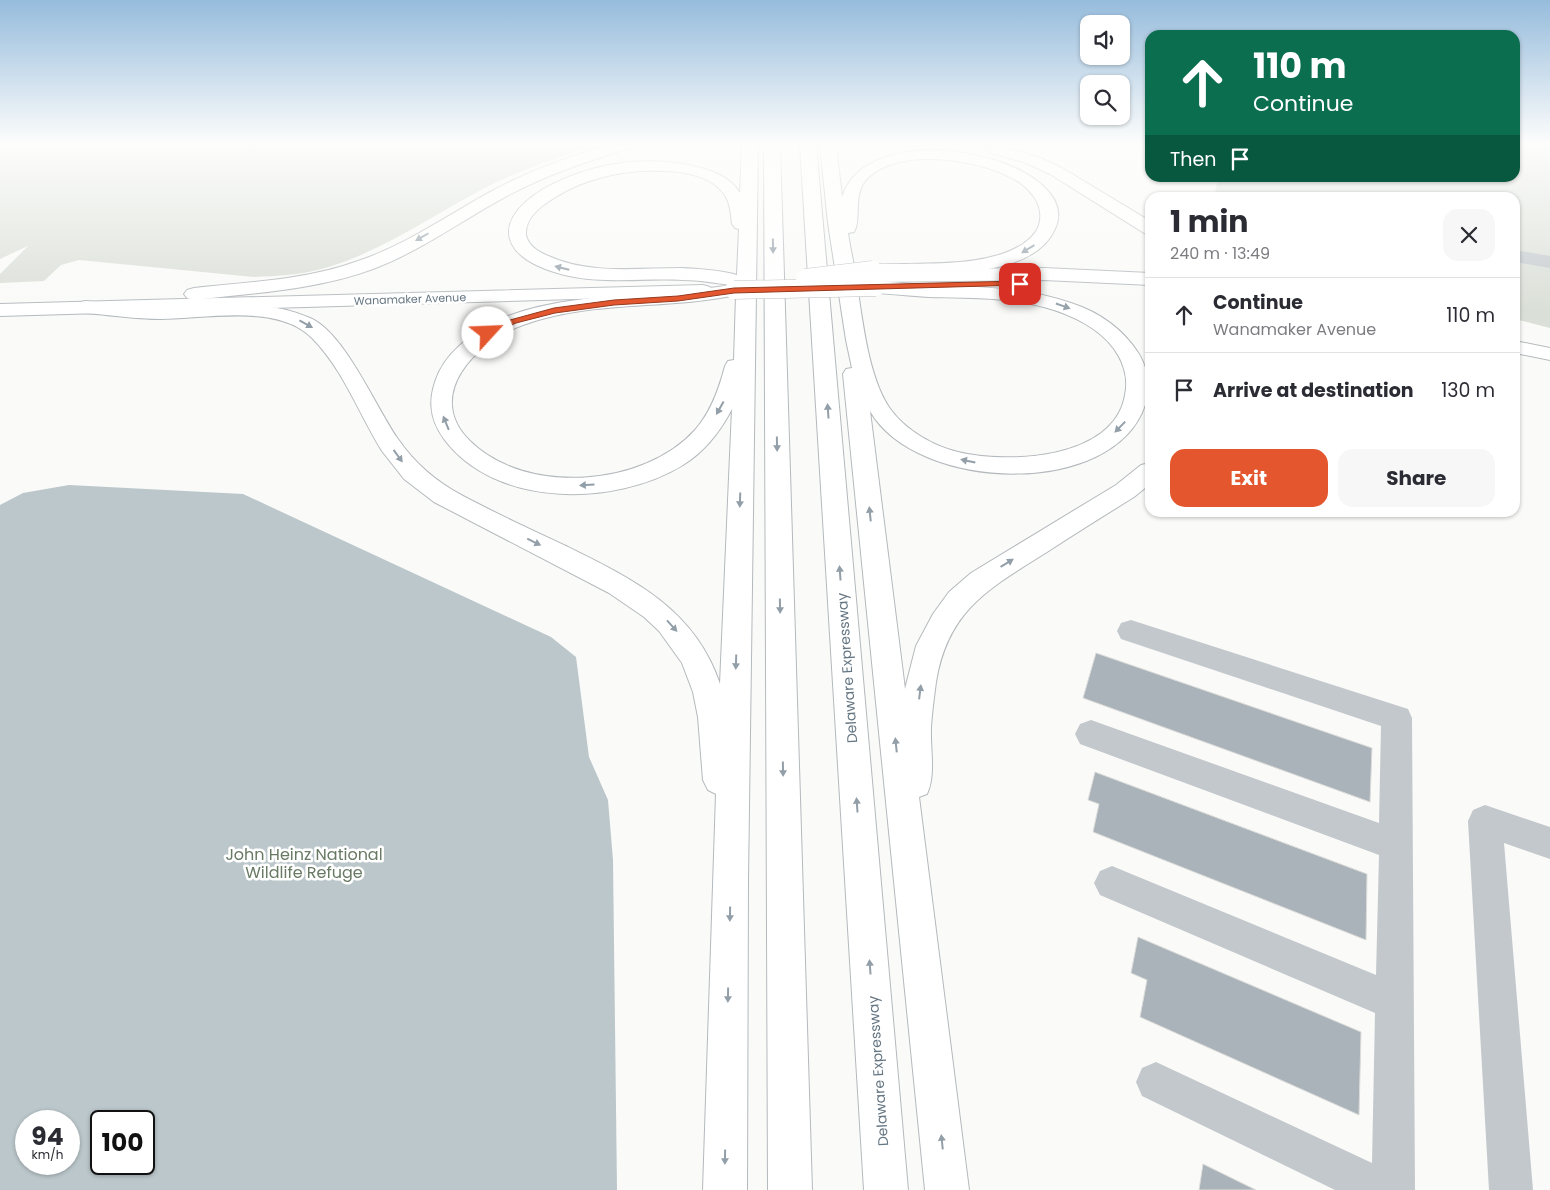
<!DOCTYPE html>
<meta charset="utf-8">
<style>
:root{--surface:#fff;--page:#f7f7f7;--text:#2b2b33;--muted:#7c7c81;--line:#e1e1e2;--accent:#e4572e}
body{margin:0;font-family:Poppins,sans-serif;background:var(--page);color:var(--text);height:100vh;display:flex;flex-direction:column;font-size:19px;white-space:nowrap}
*{box-sizing:border-box;margin:0}
p{font-size:16px;color:var(--muted)}
.icon{flex:none;width:28px;height:28px;fill:none;stroke:currentColor;stroke-width:2;stroke-linecap:round;stroke-linejoin:round}
.map{position:relative;flex:1;overflow:hidden}
.side{position:absolute;left:1145px;top:192px;width:375px;height:325px;display:flex;flex-direction:column;background:var(--surface);border-radius:15px;box-shadow:0 1px 4px #0004}
.side>*{flex:none}
.top-card{position:absolute;left:1145px;top:30px;width:375px;height:152px;border-radius:15px;box-shadow:0 1px 4px #0004;background:#0b6e4f;color:#fff;overflow:hidden}
.controls{position:absolute;left:1080px;top:15px;display:grid;gap:10px}
.controls a{display:grid;place-items:center;width:50px;height:50px;border-radius:10px;background:var(--surface);box-shadow:0 1px 4px #0004;font-size:25px}
.speed{position:absolute;left:15px;top:1110px;display:flex;gap:10px;font-size:25px;font-weight:700;text-align:center}
.speed>*{display:grid;place-content:center;width:65px;height:65px;border-radius:50%;background:var(--surface);box-shadow:0 1px 4px #0004;line-height:1}
.speed small{font-size:12px;font-weight:400}
.speed .limit{border:2px solid #111;border-radius:8px;background:#fff;color:#111}
.pin{position:absolute;display:grid;place-items:center;width:42px;height:42px;color:#fff;margin:-21px;border-radius:10px;box-shadow:0 2px 8px #0006}
.me{position:absolute;width:55px;margin:-28px;rotate:65deg;stroke-linejoin:round;filter:drop-shadow(0 0 4px #0008)}
.turn{display:flex;align-items:center;gap:18px;height:105px;padding:0 25px;font-size:22px}
.turn .icon{width:65px;height:65px;stroke-width:2.5}
.turn b{display:block;font-size:35px;line-height:42px}
.then{display:flex;align-items:center;height:48px;padding:0 25px;background:#0003;gap:10px;font-size:19px}
.round{display:grid;place-items:center;flex:none;width:52px;height:52px;border-radius:15px;background:var(--page)}
.overview{display:flex;align-items:center;justify-content:space-between;height:85px;padding:0 25px}
h1{font-size:30px;font-weight:700;line-height:38px}
.cta{display:flex;gap:10px;margin-top:auto;padding:10px 25px}
.cta a{flex:1;height:58px;border-radius:15px;background:var(--accent);color:#fff;font-size:20px;font-weight:700;line-height:58px;text-align:center}
.cta a+a{background:var(--page);color:var(--text)}
ul{padding:0;list-style:none}
li{display:flex;align-items:center;gap:15px;height:75px;padding:0 25px;border-top:1px solid var(--line)}
li div{flex:1}
li b{display:block;font-size:19px}
li em{font-style:normal}
.map>svg:first-child{display:block}
.green{fill:#dadfd7}
.water{fill:#bbc7cb;fill-rule:evenodd}
.building{fill:#aab3b9;stroke:#dcdcda}
.lines{fill:none;stroke-linecap:round;stroke-linejoin:round}
.major-casing{stroke:#b5babe;stroke-width:2}
.highway-casing{stroke:#b4b9bd;stroke-width:2}
.minor{fill:#c3c8cc;fill-rule:evenodd}
.major{fill:#fff;fill-rule:evenodd}
.highway{fill:#fff;fill-rule:evenodd}
.major-bridge-casing{stroke:#b5babe;stroke-width:19;stroke-linecap:butt}
.highway-bridge-casing{stroke:#b4b9bd;stroke-width:19;stroke-linecap:butt}
.major-bridge{stroke:#fff;stroke-width:18}
.highway-bridge{stroke:#fff;stroke-width:18}
.oneway{fill:#939fa8}
.route{fill:#e4572e;stroke:#94391e}
.labels{text-anchor:middle;stroke-width:5;stroke-linejoin:round;paint-order:stroke}
.far-street-label{font-size:11px;fill:#657683;stroke:#fff}
.street-label{font-size:14px;fill:#657683;stroke:#fff}
.near-park-label{font-size:16px;fill:#687a64;stroke:#fff}
</style>
<div class="map">
<svg width="1550" height="1190" viewBox="0 0 1550 1190">
<rect width="100%" height="100%" fill="#fafaf8"/>
<!-- green -->
<path class="green" d="M0,145H598C558,157 518,171 481,190C430,217 381,252 325,268C302,275 277,276 254,277L79,260L61,265L44,281L0,283V274L28,246L0,259Z
M1515,145H1550V328L1515,319V198H1214L1218,178H1515Z"/>
<!-- water -->
<path class="water" d="M69,485L243,494L551,637L576,657L589,757L608,800L613,860L617,1190H0V505L23,493ZM26,1121H69V1164H26ZM101,1121H144V1164H101Z"/>
<!-- building -->
<path class="building" d="M1096,653L1372,748L1370,802L1083,698Z
M1095,772L1367,874L1366,940L1093,832L1099,804L1088,800Z
M1138,937L1361,1032L1359,1115L1140,1017L1147,980L1131,973Z
M1203,1164L1256,1190H1199Z"/>
<g class="lines">
<defs>
<path id="major" d="M1044,268L1150,273V285L1044,280L873,282L866,280L864,276L866,272L873,270Z
M703,285L710,287L713,291L710,295L0,316V304Z
M1515,341L1550,348V360L1515,353Z"/>
<path id="highway" d="M608,145H633L630,148C588,161 546,175 507,196C462,220 421,251 373,269C316,290 254,293 194,300L187,298L184,294L187,290L194,288C249,282 306,280 358,261C406,245 448,215 492,191C528,171 569,157 608,145Z
M742,145H758L748,881L747,1190H703L716,794L708,790L703,780L698,717L693,692L682,663L659,631L644,617L609,593L434,502L404,479L382,451C359,414 343,369 312,338C278,303 205,319 161,319C136,319 110,315 85,313L78,311L75,307L78,303L85,301C110,303 135,307 161,307C211,307 262,297 310,318C345,333 376,408 398,439C415,464 437,482 463,496C497,514 532,530 566,546C633,579 695,609 720,684L732,409C720,432 704,452 683,465C615,507 495,508 444,439C428,417 428,396 439,372C452,346 481,327 508,316C575,291 660,297 731,285C715,283 699,280 682,280C645,278 607,284 569,276C485,257 494,208 566,178C604,162 648,157 688,165C708,169 729,175 740,193ZM640,171C666,170 707,170 724,194C730,202 731,214 732,224L735,228L739,229L737,275C720,270 699,269 681,268C635,268 589,275 546,255C537,251 528,245 526,235C525,222 535,211 545,204C574,183 605,174 640,171ZM736,295L734,360L728,361L725,366C719,389 711,412 695,430C644,487 526,496 470,441C423,395 477,341 523,325C591,300 666,310 736,295Z
M764,145H780L812,1190H768Z
M800,145H816L908,1190H864Z
M820,145H836L842,197C870,109 1087,160 1055,229C1047,247 1030,257 1012,263C968,277 919,274 873,276L866,274L864,270L866,266C879,263 892,264 904,264C943,263 989,265 1023,244C1031,238 1039,231 1040,220C1042,205 1034,195 1023,185C989,159 891,143 863,184C854,199 861,222 854,232L848,233C850,248 854,263 856,278C862,316 868,379 891,410C906,430 933,446 958,452C1007,464 1114,460 1125,395C1128,381 1125,367 1118,355C1105,332 1078,318 1054,310C1014,297 971,298 929,297C911,296 894,294 876,293L869,291L866,287L869,283L876,281C894,282 911,284 929,285C976,287 1025,287 1071,303C1099,312 1123,329 1139,354C1148,370 1151,387 1145,405C1114,499 916,492 870,411L905,689L916,646L933,614L949,592L971,573L1116,485L1141,465L1150,463V484L1134,497C1105,515 1076,533 1047,552C990,588 948,609 936,682C934,697 932,712 931,727C930,749 936,775 927,794L919,797L969,1190H925L843,374L846,369L852,368L846,340L828,223Z
M997,145L1038,157L1062,168L1150,221V234L1144,233L1050,174L1026,163L992,153L989,150L992,147Z"/>
</defs>
<!-- major casing -->
<use href="#major" class="major-casing"/>
<!-- highway casing -->
<use href="#highway" class="highway-casing"/>
<!-- minor -->
<path class="minor" d="M1515,250L1550,256V268L1515,262Z
M1131,620L1408,709L1412,718L1415,1190H1335L1142,1096L1136,1082L1142,1068L1156,1062L1372,1163L1375,1013L1100,895L1094,883L1100,871L1112,866L1376,975L1379,855L1080,744L1075,734L1080,724L1091,720L1379,823L1381,726L1121,639L1117,631L1121,623Z
M1485,805L1550,827V859L1504,843L1533,1190H1489L1468,821L1473,810Z"/>
<!-- major -->
<use href="#major" class="major"/>
<!-- highway -->
<use href="#highway" class="highway"/>
<defs>
<path id="major-bridge" d="M734,290L876,287"/>
<path id="highway-bridge" d="M805,278L873,270"/>
</defs>
<!-- major-bridge casing -->
<use href="#major-bridge" class="major-bridge-casing"/>
<!-- highway-bridge casing -->
<use href="#highway-bridge" class="highway-bridge-casing"/>
<!-- major-bridge -->
<use href="#major-bridge" class="major-bridge"/>
<!-- highway-bridge -->
<use href="#highway-bridge" class="highway-bridge"/>
</g>
<!-- one-way arrows -->
<defs><path id="oneway-solid" d="M-6-.8H1V-3.2L6.5 0L1 3.2V.8H-6Z" transform="scale(1.25)"/></defs>
<g class="oneway">
<use href="#oneway-solid" transform="translate(422 237) rotate(150)"/>
<use href="#oneway-solid" transform="translate(773 246) rotate(89)"/>
<use href="#oneway-solid" transform="translate(1028 249) rotate(149)"/>
<use href="#oneway-solid" transform="translate(562 268) rotate(-166)"/>
<use href="#oneway-solid" transform="translate(1063 306) rotate(19)"/>
<use href="#oneway-solid" transform="translate(306 324) rotate(29)"/>
<use href="#oneway-solid" transform="translate(720 408) rotate(119)"/>
<use href="#oneway-solid" transform="translate(828 411) rotate(-94)"/>
<use href="#oneway-solid" transform="translate(446 423) rotate(-112)"/>
<use href="#oneway-solid" transform="translate(1120 427) rotate(134)"/>
<use href="#oneway-solid" transform="translate(777 444) rotate(89)"/>
<use href="#oneway-solid" transform="translate(398 456) rotate(54)"/>
<use href="#oneway-solid" transform="translate(968 461) rotate(-168)"/>
<use href="#oneway-solid" transform="translate(587 485) rotate(177)"/>
<use href="#oneway-solid" transform="translate(740 500) rotate(92)"/>
<use href="#oneway-solid" transform="translate(870 514) rotate(-96)"/>
<use href="#oneway-solid" transform="translate(534 542) rotate(26)"/>
<use href="#oneway-solid" transform="translate(1007 563) rotate(-31)"/>
<use href="#oneway-solid" transform="translate(840 573) rotate(-94)"/>
<use href="#oneway-solid" transform="translate(780 606) rotate(89)"/>
<use href="#oneway-solid" transform="translate(672 626) rotate(48)"/>
<use href="#oneway-solid" transform="translate(736 662) rotate(92)"/>
<use href="#oneway-solid" transform="translate(920 692) rotate(-83)"/>
<use href="#oneway-solid" transform="translate(896 745) rotate(-96)"/>
<use href="#oneway-solid" transform="translate(783 769) rotate(89)"/>
<use href="#oneway-solid" transform="translate(857 805) rotate(-94)"/>
<use href="#oneway-solid" transform="translate(730 914) rotate(91)"/>
<use href="#oneway-solid" transform="translate(870 967) rotate(-94)"/>
<use href="#oneway-solid" transform="translate(728 995) rotate(91)"/>
<use href="#oneway-solid" transform="translate(942 1142) rotate(-96)"/>
<use href="#oneway-solid" transform="translate(725 1157) rotate(91)"/>
</g>
<!-- sky -->
<linearGradient id="sky" x2="0" y2="1"><stop stop-color="#96bcdc"/><stop offset="0.46" stop-color="#fdfdfc"/><stop offset="1" stop-color="#fdfdfc" stop-opacity="0"/></linearGradient>
<rect width="1550" height="312" fill="url(#sky)"/>
<!-- route -->
<path class="route" d="M1020,281L1023,282V285L734,293L678,301L614,305L555,313L516,323L491,335L484,333L510,320L554,308L614,300L678,296L734,288Z"/>
<g class="labels">
<!-- far-street labels -->
<g class="far-street-label">
<text transform="translate(410 299) rotate(-2)" y="4">Wanamaker Avenue</text>
</g>
<!-- street labels -->
<g class="street-label">
<text transform="translate(847 668) rotate(-94)" y="5">Delaware Expressway</text>
<text transform="translate(878 1071) rotate(-94)" y="5">Delaware Expressway</text>
</g>
<!-- near-park labels -->
<g class="near-park-label">
<text x="304" y="860">John Heinz National<tspan x="304" dy="18">Wildlife Refuge</tspan></text>
</g>
</g>
</svg>
<div class="controls">
<a><svg class="icon" aria-label="sound" viewBox="0 0 24 24"><path d="M4 9h4l5-4v14l-5-4H4zM17 9q2 3 0 6"/></svg></a>
<a><svg class="icon" aria-label="search" viewBox="0 0 24 24"><circle cx="10" cy="10" r="6"/><path d="M15 15l6 6"/></svg></a>
</div>
<div class="speed"><div>94<small>km/h</small></div><div class="limit">100</div></div>
<div class="pin" style="left:1020px;top:284px;background:#d93025"><svg class="icon" aria-label="arrive" viewBox="0 0 24 24"><path d="M6 21V4h12l-3 4 3 4H6"/></svg></div>
<svg class="me" style="left:488px;top:333px" viewBox="-20 -20 40 40"><circle r="19" fill="#fff"/><path d="M0-13L10 11 0 6-10 11z" fill="#e4572e"/></svg>
<div class="top-card">
<div class="turn"><svg class="icon" aria-label="ahead" viewBox="0 0 24 24"><path d="M12 20V5M6 11l6-6 6 6"/></svg><div><b>110 m</b>Continue</div></div>
<div class="then">Then<svg class="icon" aria-label="arrive" viewBox="0 0 24 24"><path d="M6 21V4h12l-3 4 3 4H6"/></svg></div>
</div>
<section class="side">
<div class="overview"><div><h1>1 min</h1><p>240 m · 13:49</p></div><a class="round"><svg class="icon" aria-label="close" viewBox="0 0 24 24"><path d="M6 6l12 12M18 6L6 18"/></svg></a></div>
<ul>
<li><svg class="icon" aria-label="ahead" viewBox="0 0 24 24"><path d="M12 20V5M6 11l6-6 6 6"/></svg><div><b>Continue</b><p>Wanamaker Avenue</p></div><em>110 m</em></li>
<li><svg class="icon" aria-label="arrive" viewBox="0 0 24 24"><path d="M6 21V4h12l-3 4 3 4H6"/></svg><div><b>Arrive at destination</b></div><em>130 m</em></li>
</ul>
<div class="cta"><a>Exit</a><a>Share</a></div>
</section>
</div>
